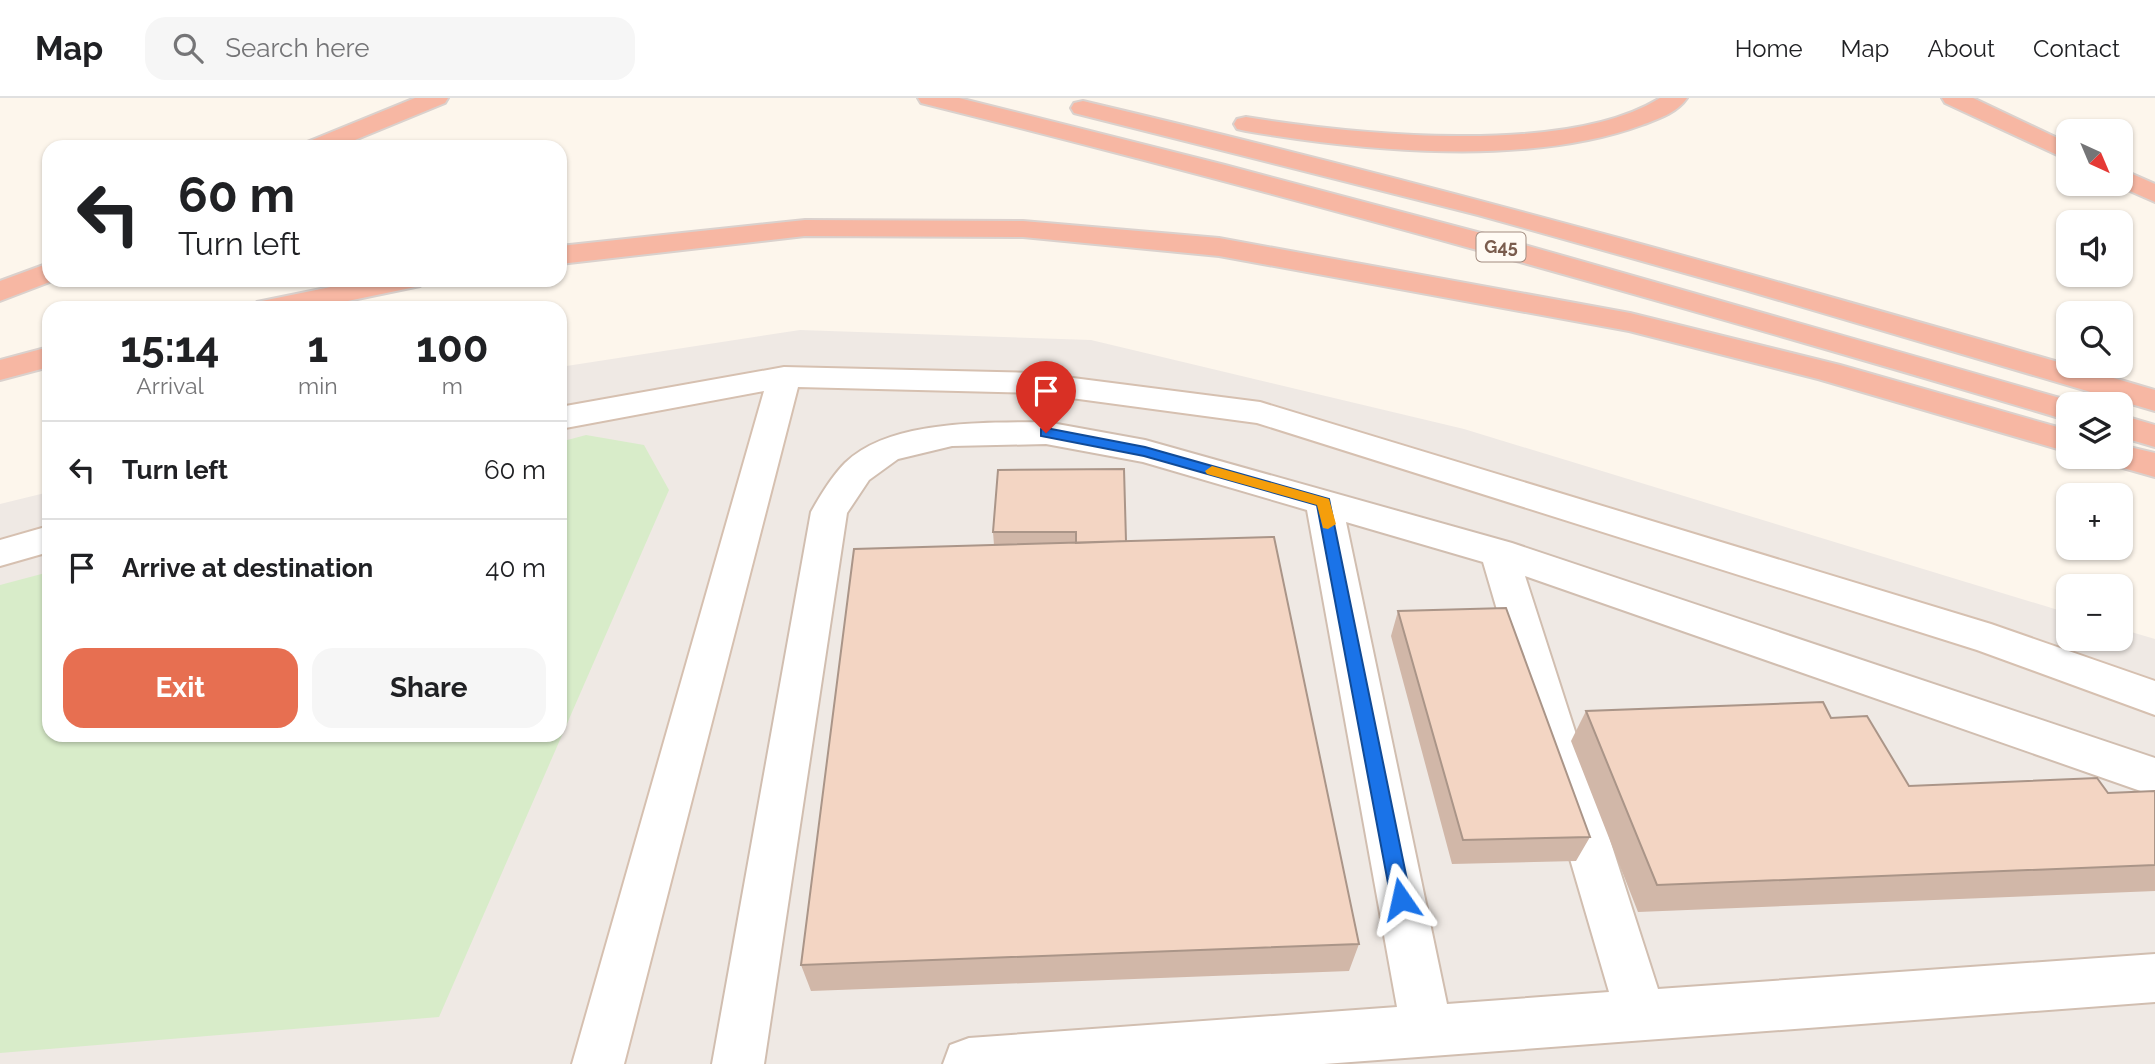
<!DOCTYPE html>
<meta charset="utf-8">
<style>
:root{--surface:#fff;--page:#f6f6f6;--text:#202124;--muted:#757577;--line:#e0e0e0;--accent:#e76f51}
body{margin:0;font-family:Raleway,sans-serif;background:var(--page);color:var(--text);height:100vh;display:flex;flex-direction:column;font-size:26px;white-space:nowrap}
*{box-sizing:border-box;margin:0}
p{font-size:23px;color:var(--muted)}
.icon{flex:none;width:38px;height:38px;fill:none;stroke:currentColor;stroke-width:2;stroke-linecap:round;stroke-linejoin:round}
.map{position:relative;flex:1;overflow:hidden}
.sheet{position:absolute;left:42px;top:203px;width:525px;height:441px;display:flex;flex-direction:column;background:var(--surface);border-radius:21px;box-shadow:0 2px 5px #0004}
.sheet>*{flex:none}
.hud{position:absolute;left:42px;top:42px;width:525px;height:147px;border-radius:21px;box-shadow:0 2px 5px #0004;background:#fff;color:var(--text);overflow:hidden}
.needle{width:46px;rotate:136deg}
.tools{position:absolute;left:2056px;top:21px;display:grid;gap:14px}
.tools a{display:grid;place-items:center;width:77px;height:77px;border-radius:14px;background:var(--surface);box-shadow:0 2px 5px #0004;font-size:35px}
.pin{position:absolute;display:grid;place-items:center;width:60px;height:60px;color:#fff;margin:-72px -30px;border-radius:50% 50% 50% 0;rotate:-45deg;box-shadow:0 0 7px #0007}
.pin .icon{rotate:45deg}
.me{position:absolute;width:77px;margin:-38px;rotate:349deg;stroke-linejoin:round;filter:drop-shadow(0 0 5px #0008)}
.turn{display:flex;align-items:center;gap:24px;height:147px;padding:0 21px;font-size:32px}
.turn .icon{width:91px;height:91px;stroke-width:2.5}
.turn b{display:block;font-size:49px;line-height:60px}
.eta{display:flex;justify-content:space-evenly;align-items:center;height:119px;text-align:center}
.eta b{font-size:42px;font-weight:700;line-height:49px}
.button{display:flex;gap:14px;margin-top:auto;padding:14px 21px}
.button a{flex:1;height:80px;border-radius:21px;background:var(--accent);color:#fff;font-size:28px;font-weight:700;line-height:80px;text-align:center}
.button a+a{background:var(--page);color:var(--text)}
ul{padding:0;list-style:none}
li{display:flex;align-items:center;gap:21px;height:98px;padding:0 21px;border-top:2px solid var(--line)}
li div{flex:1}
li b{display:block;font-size:26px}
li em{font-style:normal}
header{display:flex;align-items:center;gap:42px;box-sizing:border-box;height:98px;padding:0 35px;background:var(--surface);border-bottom:2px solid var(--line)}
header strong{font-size:33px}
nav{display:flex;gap:38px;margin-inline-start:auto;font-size:24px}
.search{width:490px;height:63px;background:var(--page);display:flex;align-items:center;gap:18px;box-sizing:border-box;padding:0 24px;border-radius:21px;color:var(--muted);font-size:26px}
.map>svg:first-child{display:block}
.industrial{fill:#efe9e4}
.green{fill:#d8ecc9}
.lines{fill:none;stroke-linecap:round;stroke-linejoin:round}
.street-casing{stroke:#d1beb0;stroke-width:4}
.secondary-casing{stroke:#d6c0b0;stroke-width:4}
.highway-casing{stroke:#dad1cd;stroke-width:4}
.street{fill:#fff;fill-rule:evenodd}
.secondary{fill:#fff;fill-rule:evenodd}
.highway{fill:#f7b7a3;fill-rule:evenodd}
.wall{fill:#d1b7a8}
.building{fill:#f3d5c3;stroke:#aa9588;stroke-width:2}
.route{fill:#1a73e8;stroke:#114b97;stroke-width:2}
.slow{fill:#f59e0b}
.labels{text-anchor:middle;stroke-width:5;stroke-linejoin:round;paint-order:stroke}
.shield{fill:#fffaf3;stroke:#a28b7f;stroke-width:2}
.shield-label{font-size:18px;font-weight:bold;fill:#7a5c4d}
</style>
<header>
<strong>Map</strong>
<div class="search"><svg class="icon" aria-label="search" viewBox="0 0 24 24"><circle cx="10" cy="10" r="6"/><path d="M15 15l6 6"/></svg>Search here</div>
<nav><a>Home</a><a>Map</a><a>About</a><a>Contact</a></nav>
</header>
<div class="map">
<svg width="2155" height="966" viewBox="0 0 2155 966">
<rect width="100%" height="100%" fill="#fdf6ec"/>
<!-- industrial -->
<path class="industrial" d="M800,232L1091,242L1464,331L2068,515V541H2121V531L2155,541V966H0V406L49,394V637H560V269Z"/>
<!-- green -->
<path class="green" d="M586,337L644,347L669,392L439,919L0,955V487L49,474V637H560V344Z"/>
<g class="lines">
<defs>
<path id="street" d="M1046,324L1145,342L1512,445L2155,660V698L1525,478L1658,891L2155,856V904L1324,966H943L950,947L969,940L1397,909L1307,412L1143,364L1046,346L952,348L898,361L869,382L847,415L764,966H712L811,414C820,398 832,378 845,365C890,321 986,325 1046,324ZM1346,424L1483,464L1609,894L1447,906Z"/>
<path id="secondary" d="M784,269L1034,275L1260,304L1991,526L2155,583V617L1977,552L1257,325L1034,295L798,289L624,966H572L764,293L560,331V309Z
M49,428V454L0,468V442Z"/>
<path id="highway" d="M415,0H448L445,5L338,49H303L307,44Z
M918,0H959L1225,67L1511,143L2081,306H2068V322L2056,319C1680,207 1302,100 921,5Z
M1660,0H1687C1677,15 1658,21 1642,27C1529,69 1363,53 1246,33L1237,31L1234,26L1237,21L1246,19C1353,36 1566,59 1660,0Z
M1942,0H1973L2068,45V62L1945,5Z
M1083,3C1444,88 1800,189 2155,292V313L1745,192L1478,117L1074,15L1071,10L1074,5Z
M2121,71L2155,86V104L2114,86H2121Z
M805,122L1023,123L1219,140L1630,215L1840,267L2068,332V354L1818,281L1629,233L1219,158L1023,139L805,138L560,166V148Z
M49,165V182H55L0,203V183Z
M365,182H425L420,188L314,210H253L257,204Z
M49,249V269L0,282V262Z
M2121,317L2155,327V349L2121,339Z
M2121,347L2155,355V379L2109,366L2104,359H2121Z"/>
</defs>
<!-- street casing -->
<use href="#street" class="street-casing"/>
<!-- secondary casing -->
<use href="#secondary" class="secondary-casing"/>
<!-- highway casing -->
<use href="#highway" class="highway-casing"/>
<!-- street -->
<use href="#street" class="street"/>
<!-- secondary -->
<use href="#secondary" class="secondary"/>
<!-- highway -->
<use href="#highway" class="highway"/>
</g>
<!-- wall -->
<path class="wall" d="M998,372L1126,443L1359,846L1349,873L811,893L801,867L994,447L993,434Z
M1398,513L1590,739L1576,763L1452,766L1391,538Z
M1586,613L1831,620L1909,688L2108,695L2155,693V793L1638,814L1571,643Z"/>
<!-- building -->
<path class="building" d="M1124,371L1126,443L1076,445V434H993L998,372Z
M1274,439L1359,846L801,867L854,451Z
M1506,510L1590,739L1463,742L1398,513Z
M1823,604L1831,620L1867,618L1909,688L2097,680L2108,695L2155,693V767L1657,787L1586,613Z"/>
<!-- route -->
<path class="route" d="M1046,330L1145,349L1329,401L1411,801L1408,807L1401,810L1394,807L1391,801L1317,407L1144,358L1041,338V331Z"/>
<!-- slow -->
<path class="slow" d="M1212,368L1329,401L1336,426L1328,431L1323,430L1317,407L1207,376L1205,373Z"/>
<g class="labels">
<!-- shield labels -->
<rect class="shield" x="1476.5" y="134.5" width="49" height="29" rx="5"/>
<g class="shield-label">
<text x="1501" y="155">G45</text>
</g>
</g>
</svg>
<div class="tools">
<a><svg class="needle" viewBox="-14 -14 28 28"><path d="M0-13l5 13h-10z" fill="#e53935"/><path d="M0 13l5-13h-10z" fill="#757577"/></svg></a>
<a><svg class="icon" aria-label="sound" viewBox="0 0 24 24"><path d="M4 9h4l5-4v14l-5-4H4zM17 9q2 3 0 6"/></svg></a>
<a><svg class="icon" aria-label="search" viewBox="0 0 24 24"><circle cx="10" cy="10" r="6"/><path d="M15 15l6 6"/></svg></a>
<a><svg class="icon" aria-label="layers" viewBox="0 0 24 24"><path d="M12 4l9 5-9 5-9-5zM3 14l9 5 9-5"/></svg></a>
<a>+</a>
<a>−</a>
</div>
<div class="pin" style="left:1046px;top:335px;background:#d93025"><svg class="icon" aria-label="arrive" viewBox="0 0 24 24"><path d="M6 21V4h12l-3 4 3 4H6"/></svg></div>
<svg class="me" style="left:1401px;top:801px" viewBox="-20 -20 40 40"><path d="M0-17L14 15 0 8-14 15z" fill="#1a73e8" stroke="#fff" stroke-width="4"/></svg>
<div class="hud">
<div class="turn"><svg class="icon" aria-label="left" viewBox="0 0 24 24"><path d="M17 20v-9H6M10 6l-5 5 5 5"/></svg><div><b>60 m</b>Turn left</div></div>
</div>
<section class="sheet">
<div class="eta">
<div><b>15:14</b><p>Arrival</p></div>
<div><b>1</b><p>min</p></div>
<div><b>100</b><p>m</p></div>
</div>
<ul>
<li><svg class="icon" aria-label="left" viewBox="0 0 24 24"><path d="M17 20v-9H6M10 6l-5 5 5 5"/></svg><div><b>Turn left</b></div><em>60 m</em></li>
<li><svg class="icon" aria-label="arrive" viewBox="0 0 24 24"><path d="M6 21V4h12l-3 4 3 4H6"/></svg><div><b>Arrive at destination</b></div><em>40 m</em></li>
</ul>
<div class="button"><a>Exit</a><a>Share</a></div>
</section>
</div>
